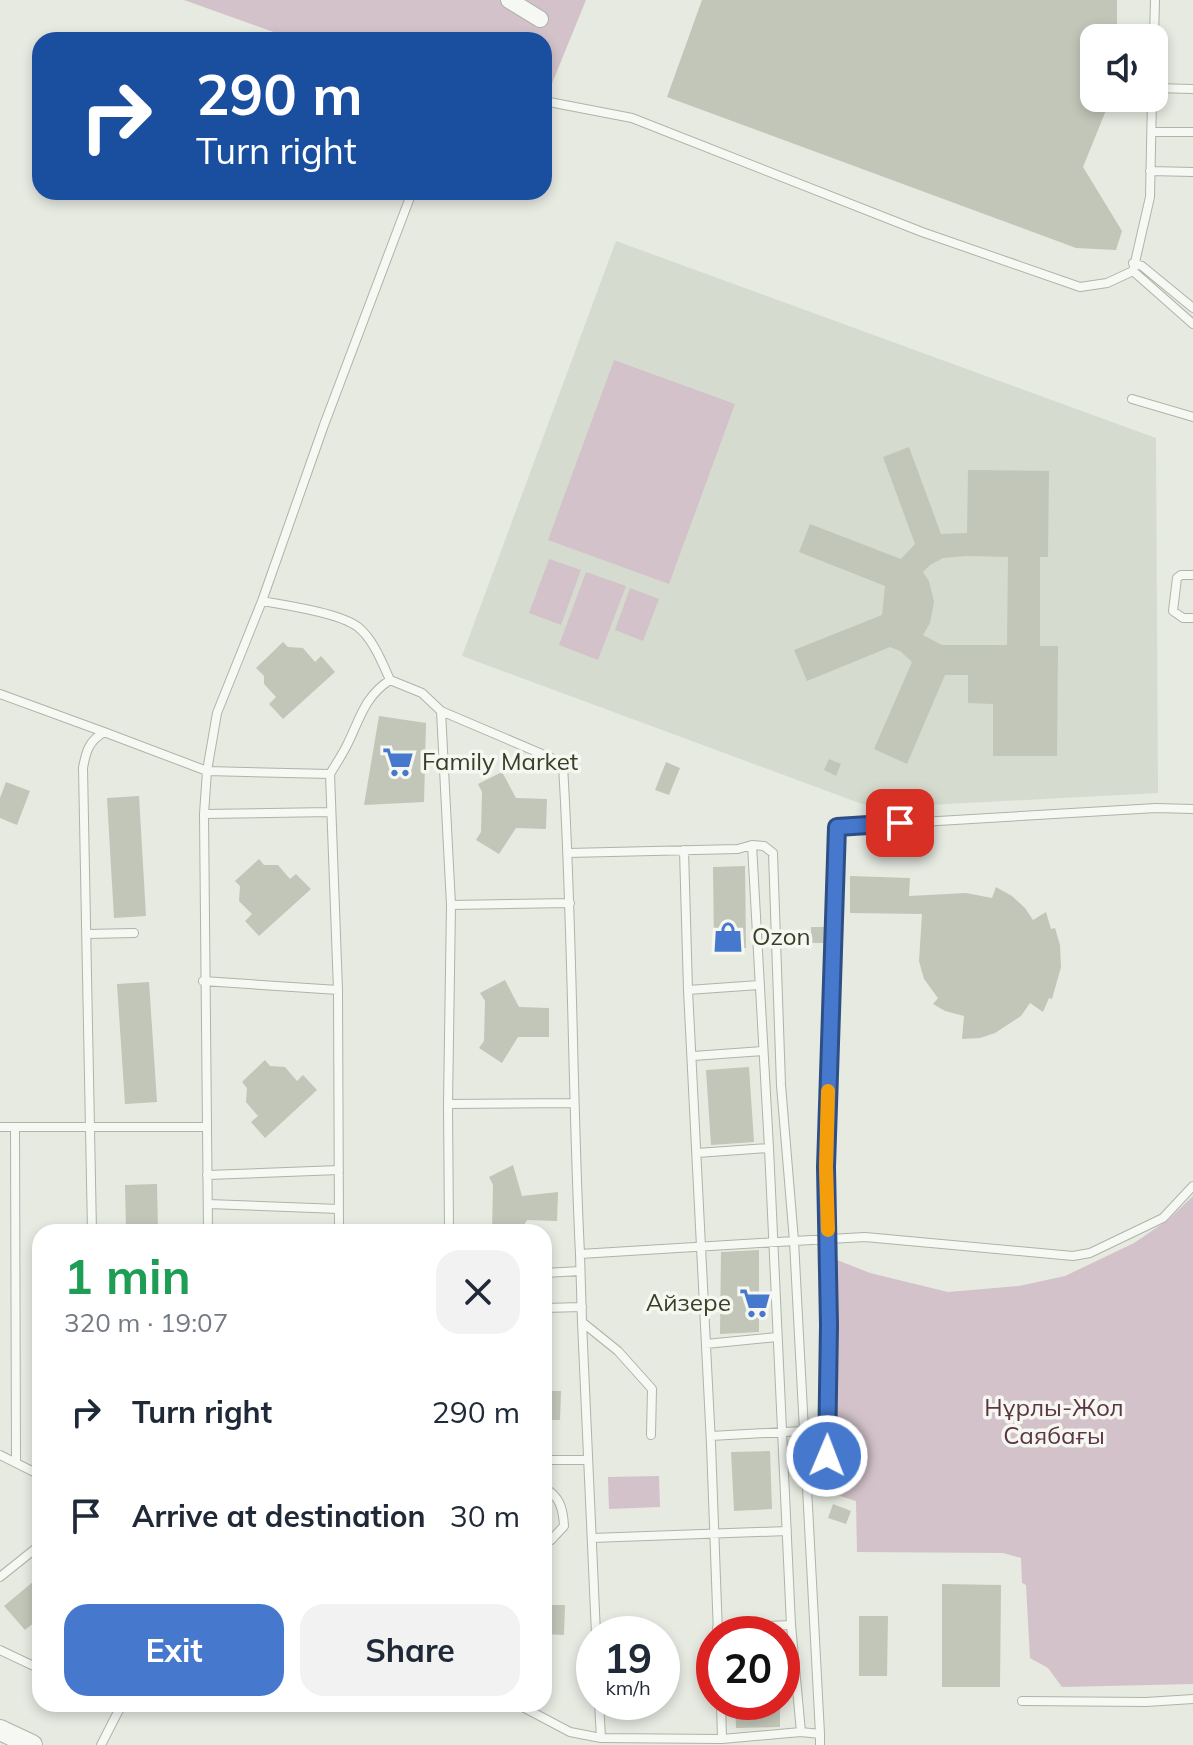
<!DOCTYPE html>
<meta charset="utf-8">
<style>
:root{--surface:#fff;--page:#f2f2f3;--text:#1f2937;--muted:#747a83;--accent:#4679ce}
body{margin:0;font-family:Mulish,sans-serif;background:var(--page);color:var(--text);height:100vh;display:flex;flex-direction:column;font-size:30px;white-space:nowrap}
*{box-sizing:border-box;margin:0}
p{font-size:26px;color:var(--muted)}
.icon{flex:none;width:44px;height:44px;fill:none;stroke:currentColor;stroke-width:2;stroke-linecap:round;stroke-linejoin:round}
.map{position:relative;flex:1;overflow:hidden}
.side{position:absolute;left:32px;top:1224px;width:520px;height:488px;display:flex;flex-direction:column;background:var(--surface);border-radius:24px;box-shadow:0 4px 12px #0003}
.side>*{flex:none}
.top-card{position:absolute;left:32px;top:32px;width:520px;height:168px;border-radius:24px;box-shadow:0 4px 12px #0003;background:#1a4fa0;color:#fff;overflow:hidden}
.tools{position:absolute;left:1080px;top:24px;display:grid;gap:16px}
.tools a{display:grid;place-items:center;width:88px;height:88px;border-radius:16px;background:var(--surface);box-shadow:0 4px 12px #0003;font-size:40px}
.speed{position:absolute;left:576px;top:1616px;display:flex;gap:16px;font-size:40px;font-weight:700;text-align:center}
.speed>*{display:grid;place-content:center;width:104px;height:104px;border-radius:50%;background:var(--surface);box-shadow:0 4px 12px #0003;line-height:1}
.speed small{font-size:20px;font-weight:400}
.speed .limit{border:12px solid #d22;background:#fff;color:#111}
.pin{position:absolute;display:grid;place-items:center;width:68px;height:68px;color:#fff;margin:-34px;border-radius:16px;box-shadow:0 4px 12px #0006}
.me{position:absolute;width:88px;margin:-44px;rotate:1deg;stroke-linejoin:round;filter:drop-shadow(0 0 6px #0008)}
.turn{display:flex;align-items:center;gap:28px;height:168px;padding:0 32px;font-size:36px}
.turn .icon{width:104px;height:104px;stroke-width:2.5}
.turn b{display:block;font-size:56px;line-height:68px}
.round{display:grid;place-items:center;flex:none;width:84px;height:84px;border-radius:24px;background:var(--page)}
.overview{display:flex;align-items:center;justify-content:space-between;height:136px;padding:0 32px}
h1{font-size:48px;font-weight:700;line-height:60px;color:#1e9e55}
.cta{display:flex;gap:16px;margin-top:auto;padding:16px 32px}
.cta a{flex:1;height:92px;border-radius:24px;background:var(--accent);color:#fff;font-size:32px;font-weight:700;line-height:92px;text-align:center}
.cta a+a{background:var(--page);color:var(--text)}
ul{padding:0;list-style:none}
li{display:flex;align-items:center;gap:24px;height:104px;padding:0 32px}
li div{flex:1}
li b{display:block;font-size:30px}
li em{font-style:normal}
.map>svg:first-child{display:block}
.built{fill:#d6dbcf}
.green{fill:#d3c2ca}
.building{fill:#c1c6b8;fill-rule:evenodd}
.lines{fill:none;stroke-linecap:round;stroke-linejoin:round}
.service-casing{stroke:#aeb4a6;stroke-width:10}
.minor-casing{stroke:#aeb4a6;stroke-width:18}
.tertiary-casing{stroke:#aeb4a6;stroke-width:22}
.service{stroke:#f6f8f4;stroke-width:8}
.minor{stroke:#f6f8f4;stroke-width:16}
.tertiary{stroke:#f6f8f4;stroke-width:20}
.route-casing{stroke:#2e4f86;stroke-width:20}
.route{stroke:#4679ce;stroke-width:14}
.slow{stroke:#f59e0b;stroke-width:14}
.labels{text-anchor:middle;stroke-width:7;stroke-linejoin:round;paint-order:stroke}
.poi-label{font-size:24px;fill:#374129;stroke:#f5f7f0;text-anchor:start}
.park-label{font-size:24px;fill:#5d3646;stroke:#f5f7f0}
</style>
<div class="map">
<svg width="1193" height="1745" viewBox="0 0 1193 1745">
<rect width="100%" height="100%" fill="#e6eae1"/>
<!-- built -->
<path class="built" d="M616,241L1156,438L1158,793L873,808L462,656Z"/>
<!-- green -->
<path class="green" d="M184,0H586L544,103V40H296Z
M614,360L735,404L669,584L548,540Z
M549,559L581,570L561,625L529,613Z
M586,572L626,586L598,660L559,645Z
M630,588L659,599L643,641L615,630Z
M1193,1196V1684L1062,1687L1048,1668L1030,1658L1026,1585L1022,1583L1021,1558L1003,1553L857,1552L856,1501L834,1494L829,1489L832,1258L870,1273L948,1292L1019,1286L1065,1276L1134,1243L1168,1220Z
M659,1476L660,1507L609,1509L608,1477Z"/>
<!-- building -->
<path class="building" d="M702,0H1117V38H1094V98H1111L1083,167L1122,231L1116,250L1076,248L667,97Z
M909,447L941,534L967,533L968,470L1049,471L1048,557H1040V646H1058L1057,756H993V704L968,703V675H945L907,764L874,749L912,662L900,651L890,647L807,681L794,650L882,615L885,586L799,552L810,524L901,559L915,544L883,457ZM967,556L1008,557L1007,645H942L923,635L930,623L934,602L929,581L923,572L930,565L943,558Z
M283,642L288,647L303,648L315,662L321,656L335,672L283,719L269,704L276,697L264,684V676L256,668Z
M379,716L426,723L424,802L364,805Z
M829,759L841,764L836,776L824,770Z
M666,762L680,768L669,795L655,790Z
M502,772L516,798L547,799L546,829L516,828L499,854L476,840L481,832L482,792L478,784Z
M6,782L30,791L17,825L0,818V798Z
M139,796L146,916L114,918L107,798Z
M259,859L264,865H278L290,879L296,874L311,889L259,936L245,921L252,914L239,901L240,886L235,881Z
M745,866L746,948H714L713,867Z
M850,876L910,878L909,896L966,893L992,898L996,887L1012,896L1025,908L1033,920L1046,912L1051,929L1055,928L1060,945L1061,967L1052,999L1049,998L1043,1012L1030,1003L1021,1016L995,1033L980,1038L962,1039L964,1016L945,1011L933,1004L938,998L924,979L919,961L922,914L850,913Z
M811,927H827L826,943H811Z
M505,980L519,1007L549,1008V1037H518L502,1063L479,1048L484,1041L485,1001L480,993Z
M149,982L157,1102L125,1104L117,984Z
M265,1060L270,1066L285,1067L297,1081L303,1075L317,1090L265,1138L251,1122L258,1116L246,1102L247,1088L242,1082Z
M749,1067L754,1142L711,1145L706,1070Z
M513,1165L522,1196L558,1192L557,1221L527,1220L520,1232H492L493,1185L489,1177Z
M157,1184L158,1232H126L125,1185Z
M759,1250V1332L720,1334L721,1252Z
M544,1391H561L560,1420H544Z
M770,1451L772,1509L734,1511L731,1452Z
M833,1504L851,1511L846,1524L828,1518Z
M40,1576V1618L25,1630L4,1606Z
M942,1584L1001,1585L1000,1687H942Z
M544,1605H565L564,1635L544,1634Z
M859,1616H888L887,1676H859Z
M735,1702H780V1727L736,1728Z"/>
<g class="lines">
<defs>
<path id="service" d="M1154,38L1155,0
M1154,88L1193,89
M1152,98L1150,197L1133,271L1193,324
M544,101L632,118L922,232L1080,287L1107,283L1133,271
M1152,132H1193
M1150,171L1193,172
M1133,263L1142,266L1193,308
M1132,399L1193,417
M1193,575H1181L1177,578L1173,611L1183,618H1193
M262,601C285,605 340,613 358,627C373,639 382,662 390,680
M0,694L104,732
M204,814L207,771L217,713L262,601L324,425L412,192
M684,850L688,990L711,1444L718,1634
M451,905L570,903
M87,934L134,933
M203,981L338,990
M688,990L759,985
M693,1056L763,1051
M448,1104L451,905L441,711L556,760L563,766C573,929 572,1092 580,1254L794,1241L781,1085L773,853L764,846L752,845
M0,1127H206
M15,1127L16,1461
M697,1153L769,1148
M207,1175L339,1170
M208,1204L339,1209
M92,1232L83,768C86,751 89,741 104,732L207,771L330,774
M208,1232L204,814L331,812
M339,1232L338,990L330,774C336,764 342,755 347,745C360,719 364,697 390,680L422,693L441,711
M449,1232L448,1104L573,1103
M580,1254L582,1322L618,1351L652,1389L651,1435
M544,1273L580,1271
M544,1308L582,1307
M582,1322L596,1634
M706,1344L777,1337
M711,1436L802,1431
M0,1455L40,1475
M544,1460H588
M826,1469L829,1325L826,1167L837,827L1156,808L1193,809
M544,1488C560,1496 563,1509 564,1526L551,1540L544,1538
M592,1538L787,1531
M0,1577L40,1545
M717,1628L791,1625
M0,1650L40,1669
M1022,1701L1146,1702L1193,1699
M599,1702L601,1738
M721,1702L722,1739
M517,1704L570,1732L601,1738L722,1739L801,1732L791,1625L769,1148L752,845L738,849L568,853
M801,1732L820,1734V1745
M820,1734L794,1241L865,1237L1073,1256L1090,1253L1163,1218L1193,1186
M101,1745L122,1704"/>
<path id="minor" d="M509,0L540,19"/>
<path id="tertiary" d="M0,1730L32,1745"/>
</defs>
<!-- service casing -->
<use href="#service" class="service-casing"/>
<!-- minor casing -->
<use href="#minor" class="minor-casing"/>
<!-- tertiary casing -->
<use href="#tertiary" class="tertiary-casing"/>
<!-- service -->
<use href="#service" class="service"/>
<!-- minor -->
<use href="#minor" class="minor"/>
<!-- tertiary -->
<use href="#tertiary" class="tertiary"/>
</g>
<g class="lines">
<defs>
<path id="route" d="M827,1456L829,1325L826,1167L837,827L900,823"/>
</defs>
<!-- route casing -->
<use href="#route" class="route-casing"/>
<!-- route -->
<use href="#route" class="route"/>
<!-- slow -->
<path class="slow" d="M828,1230L826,1167L828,1091"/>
</g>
<!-- icons -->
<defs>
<symbol id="supermarket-bare" viewBox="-9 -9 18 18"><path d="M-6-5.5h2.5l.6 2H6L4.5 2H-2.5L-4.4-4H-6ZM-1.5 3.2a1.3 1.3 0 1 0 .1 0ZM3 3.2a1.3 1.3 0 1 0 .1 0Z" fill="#4679ce" stroke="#f5f7f0" stroke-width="2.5" paint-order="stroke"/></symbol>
<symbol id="shop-bare" viewBox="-9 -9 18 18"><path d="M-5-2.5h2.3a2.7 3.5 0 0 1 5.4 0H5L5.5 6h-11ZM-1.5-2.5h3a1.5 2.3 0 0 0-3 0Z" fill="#4679ce" stroke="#f5f7f0" stroke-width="2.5" paint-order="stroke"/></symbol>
</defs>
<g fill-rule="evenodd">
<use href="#supermarket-bare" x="376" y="740" width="44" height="44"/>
<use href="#shop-bare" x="706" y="915" width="44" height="44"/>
<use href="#supermarket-bare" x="733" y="1281" width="44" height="44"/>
</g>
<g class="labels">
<!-- poi labels -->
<g class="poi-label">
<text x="422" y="770">Family Market</text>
<text x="752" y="945">Ozon</text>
<text x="731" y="1311" text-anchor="end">Айзере</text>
</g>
<!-- park labels -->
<g class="park-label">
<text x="1054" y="1416">Нұрлы-Жол<tspan x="1054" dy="28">Саябағы</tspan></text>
</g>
</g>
</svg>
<div class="tools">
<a><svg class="icon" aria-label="sound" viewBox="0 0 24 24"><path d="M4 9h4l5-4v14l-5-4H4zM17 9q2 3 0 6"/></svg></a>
</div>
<div class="speed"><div>19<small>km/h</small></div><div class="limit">20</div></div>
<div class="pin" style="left:900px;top:823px;background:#d93025"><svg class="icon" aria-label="arrive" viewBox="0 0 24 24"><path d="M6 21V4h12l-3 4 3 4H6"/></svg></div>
<svg class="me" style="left:827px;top:1456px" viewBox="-20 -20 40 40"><circle r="17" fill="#4679ce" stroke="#fff" stroke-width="3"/><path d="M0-11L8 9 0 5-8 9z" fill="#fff"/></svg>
<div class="top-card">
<div class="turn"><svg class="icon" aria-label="right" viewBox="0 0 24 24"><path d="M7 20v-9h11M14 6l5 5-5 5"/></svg><div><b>290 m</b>Turn right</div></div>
</div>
<section class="side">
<div class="overview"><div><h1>1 min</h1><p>320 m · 19:07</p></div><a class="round"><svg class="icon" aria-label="close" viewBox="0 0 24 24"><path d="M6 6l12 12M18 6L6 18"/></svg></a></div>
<ul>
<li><svg class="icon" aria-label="right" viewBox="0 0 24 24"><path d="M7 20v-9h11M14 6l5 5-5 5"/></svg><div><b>Turn right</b></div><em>290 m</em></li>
<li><svg class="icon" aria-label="arrive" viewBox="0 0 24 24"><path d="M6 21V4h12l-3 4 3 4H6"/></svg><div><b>Arrive at destination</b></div><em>30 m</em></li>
</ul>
<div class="cta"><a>Exit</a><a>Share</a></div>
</section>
</div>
